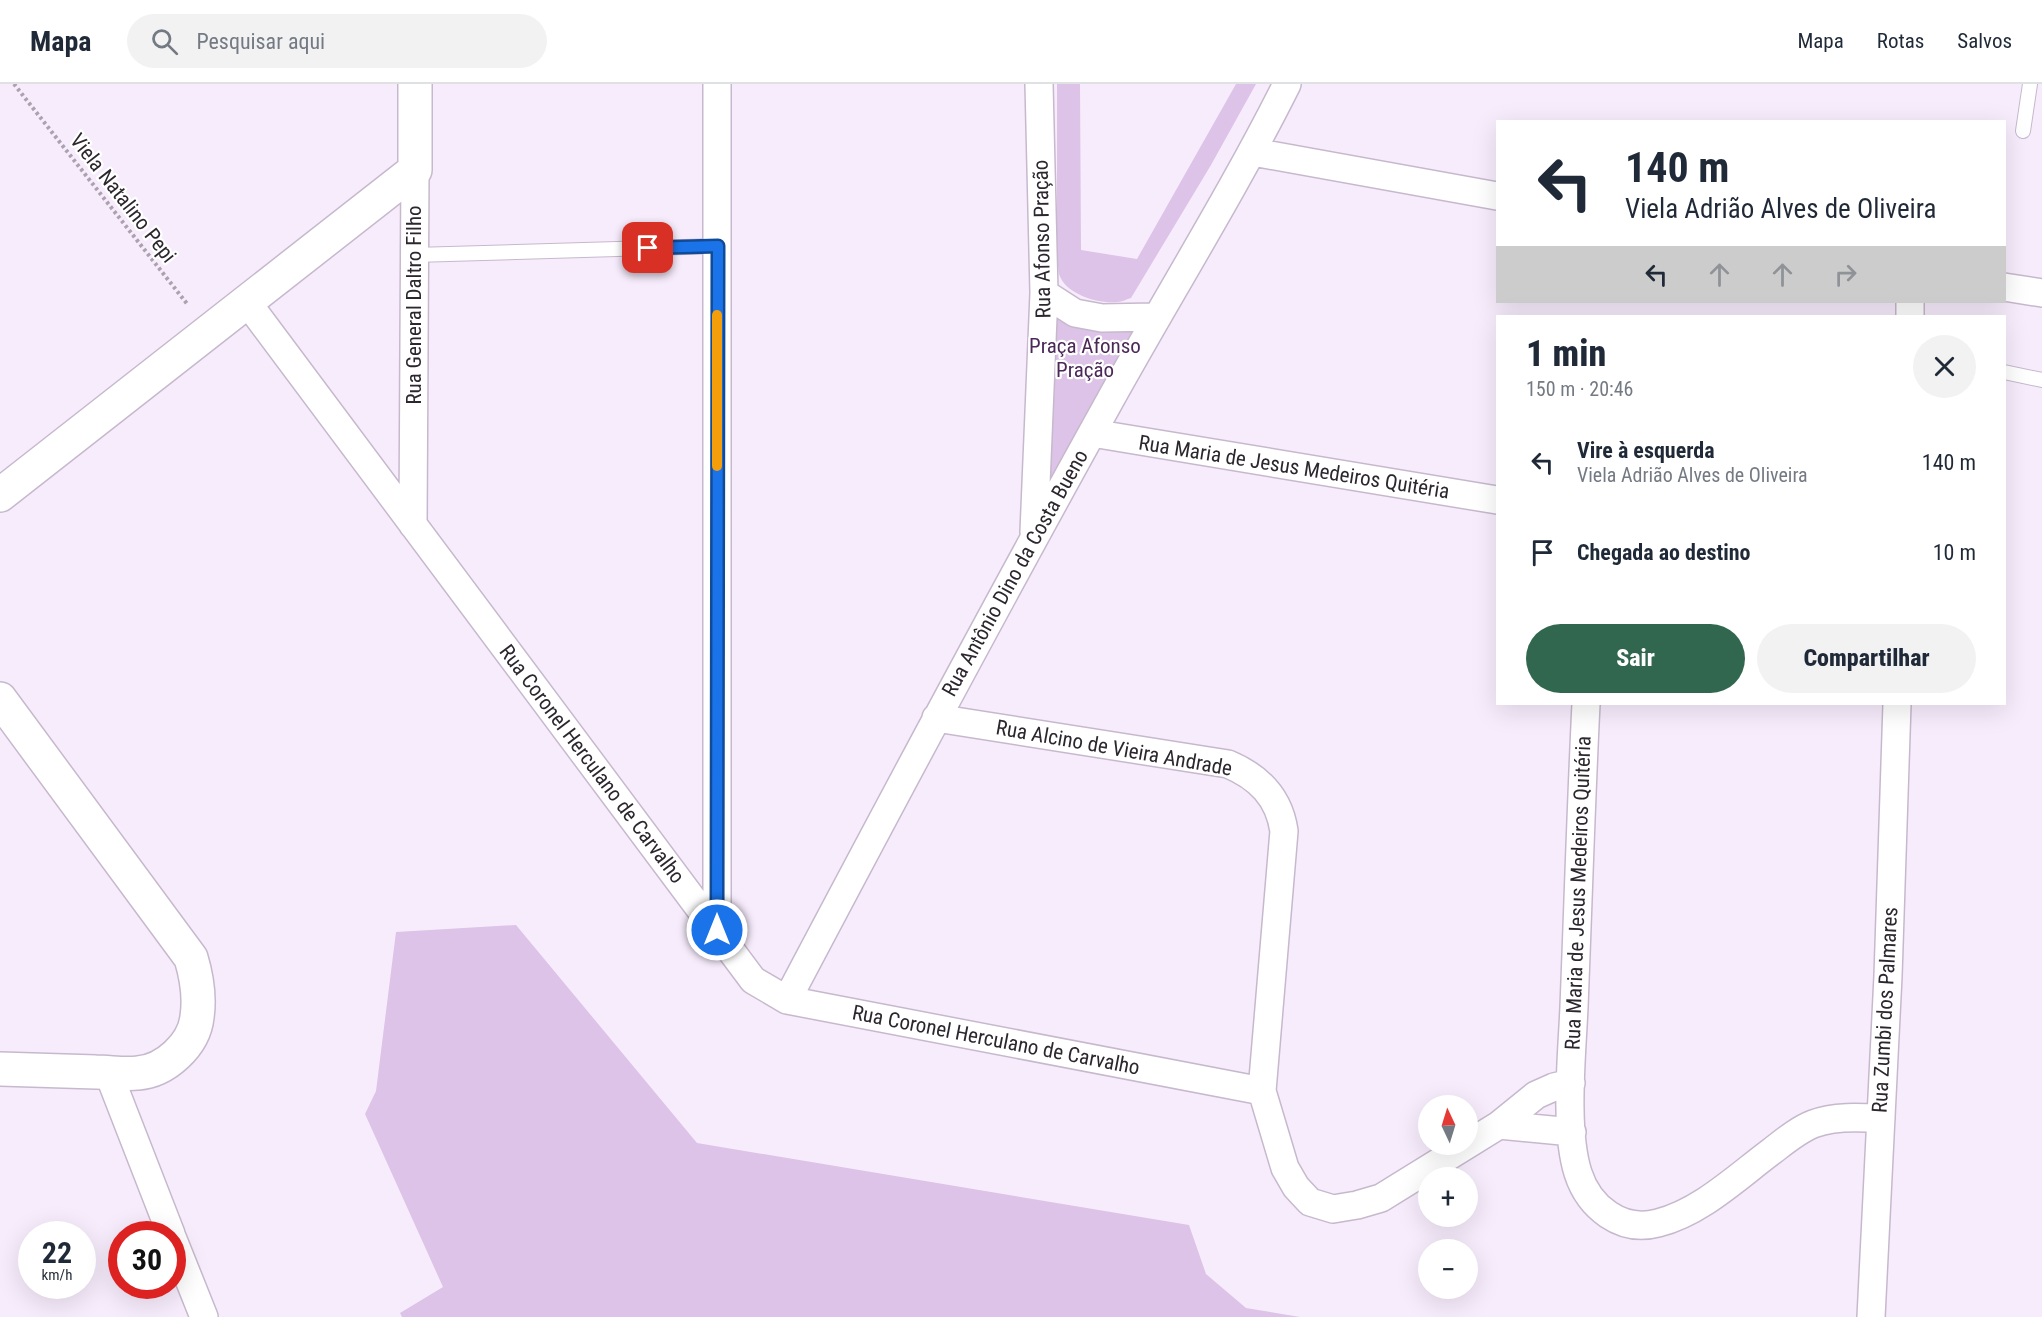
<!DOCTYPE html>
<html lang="pt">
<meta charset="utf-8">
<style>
:root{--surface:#fff;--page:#f2f2f3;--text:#1f2937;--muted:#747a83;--line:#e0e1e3;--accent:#30674e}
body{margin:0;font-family:"Roboto Condensed",sans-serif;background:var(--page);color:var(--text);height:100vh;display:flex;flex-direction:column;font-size:22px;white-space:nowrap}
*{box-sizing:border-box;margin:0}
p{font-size:20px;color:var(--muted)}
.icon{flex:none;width:33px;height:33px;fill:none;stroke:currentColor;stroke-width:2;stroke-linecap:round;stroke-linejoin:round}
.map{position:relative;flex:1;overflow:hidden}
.sheet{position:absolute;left:1496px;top:231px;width:510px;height:390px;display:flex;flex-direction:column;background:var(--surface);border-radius:0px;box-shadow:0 6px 24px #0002}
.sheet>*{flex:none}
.banner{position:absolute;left:1496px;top:36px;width:510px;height:183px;border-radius:0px;box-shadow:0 6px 24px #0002;background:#fff;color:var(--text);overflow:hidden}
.needle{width:39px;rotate:356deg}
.tools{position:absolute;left:1418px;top:1011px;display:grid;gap:12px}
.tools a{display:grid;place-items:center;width:60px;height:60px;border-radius:50%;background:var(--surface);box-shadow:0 6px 24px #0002;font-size:30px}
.speed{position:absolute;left:18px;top:1137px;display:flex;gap:12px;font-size:30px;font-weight:700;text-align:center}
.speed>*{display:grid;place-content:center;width:78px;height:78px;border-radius:50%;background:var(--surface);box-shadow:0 6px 24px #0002;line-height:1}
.speed small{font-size:15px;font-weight:400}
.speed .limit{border:9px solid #d22;background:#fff;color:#111}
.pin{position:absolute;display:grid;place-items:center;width:51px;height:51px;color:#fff;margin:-26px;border-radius:12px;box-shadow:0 3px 9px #0006}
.me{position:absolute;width:66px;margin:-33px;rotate:0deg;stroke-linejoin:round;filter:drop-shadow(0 0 4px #0008)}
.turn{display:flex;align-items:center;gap:21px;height:126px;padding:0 30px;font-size:27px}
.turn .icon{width:78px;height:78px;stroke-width:2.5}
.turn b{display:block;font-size:42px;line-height:51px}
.lanes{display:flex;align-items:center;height:57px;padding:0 30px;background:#0003;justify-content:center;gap:30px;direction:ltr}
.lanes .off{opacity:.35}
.round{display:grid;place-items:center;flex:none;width:63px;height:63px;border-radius:32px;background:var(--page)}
.head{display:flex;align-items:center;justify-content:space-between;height:102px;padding:0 30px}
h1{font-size:36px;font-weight:800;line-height:45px}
.primary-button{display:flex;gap:12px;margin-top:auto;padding:12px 30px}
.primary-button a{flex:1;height:69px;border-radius:36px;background:var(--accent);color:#fff;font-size:24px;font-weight:800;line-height:69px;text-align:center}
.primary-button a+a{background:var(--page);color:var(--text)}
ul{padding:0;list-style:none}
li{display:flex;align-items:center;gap:18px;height:90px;padding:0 30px}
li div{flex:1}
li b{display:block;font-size:22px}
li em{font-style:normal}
header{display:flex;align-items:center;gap:36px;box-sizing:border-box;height:84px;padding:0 30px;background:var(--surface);border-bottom:2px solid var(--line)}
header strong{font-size:28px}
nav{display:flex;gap:33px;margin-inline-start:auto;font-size:21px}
.search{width:420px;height:54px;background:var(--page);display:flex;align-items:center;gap:15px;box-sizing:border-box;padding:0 21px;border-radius:33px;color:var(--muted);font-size:22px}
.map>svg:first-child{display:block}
.green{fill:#dcc3e7}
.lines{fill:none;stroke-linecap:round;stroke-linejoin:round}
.service-casing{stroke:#c7b9cd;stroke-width:16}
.minor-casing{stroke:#c7b9cd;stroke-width:30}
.secondary-casing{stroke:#c7b9cd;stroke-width:36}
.path{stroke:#aba2ae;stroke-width:4;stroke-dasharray:3 3;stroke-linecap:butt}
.service{stroke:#fff;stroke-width:14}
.minor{stroke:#fff;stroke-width:27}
.secondary{stroke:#fff;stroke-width:33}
.route-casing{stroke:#114b97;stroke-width:15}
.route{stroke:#1a73e8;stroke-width:10}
.slow{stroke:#f59e0b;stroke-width:10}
.labels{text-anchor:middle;stroke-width:4.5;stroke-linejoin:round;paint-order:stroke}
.street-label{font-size:21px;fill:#2c272e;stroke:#fff}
.park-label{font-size:21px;fill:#4b2858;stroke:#fff}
</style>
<header>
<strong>Mapa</strong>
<div class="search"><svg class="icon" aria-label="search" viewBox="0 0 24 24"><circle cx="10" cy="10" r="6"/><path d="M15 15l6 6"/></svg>Pesquisar aqui</div>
<nav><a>Mapa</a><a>Rotas</a><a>Salvos</a></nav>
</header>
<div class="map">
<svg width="2042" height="1233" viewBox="0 0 2042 1233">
<rect width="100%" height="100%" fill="#f7ecfc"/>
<!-- green -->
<path class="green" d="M1057,0H1080L1081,166L1137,175L1236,0H1256L1211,81L1131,214C1127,215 1122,218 1117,218C1098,220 1065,210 1059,190C1058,185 1058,180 1057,175Z
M1052,229L1146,238L1040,422Z
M516,841L697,1059L1189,1141L1206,1190L1246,1224L1300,1233H402L400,1229L443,1203L365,1030L376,1007L396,848Z"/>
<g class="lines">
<defs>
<path id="service" d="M2023,47L2030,0
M414,171L718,162
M2004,288L2042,296"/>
<path id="minor" d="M717,0V846
M1253,68L1497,112
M2004,203L2042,209
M1044,209L1075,229L1102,234L1156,233
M247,218L753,896L787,916L1262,1007
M1910,232V218
M1092,349L1497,416
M413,441L415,86
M1034,448L1044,209L1039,0
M1586,620C1581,721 1578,822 1574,923C1572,970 1564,1045 1578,1089C1589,1123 1621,1149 1658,1139C1701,1128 1737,1093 1772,1067C1785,1057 1798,1046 1813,1040C1834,1032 1859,1033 1881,1035
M936,634L1228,680C1259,693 1279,713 1284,747L1262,1007L1285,1084L1296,1103L1310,1118L1333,1125L1357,1121L1381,1114L1499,1041L1536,1011L1554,1003L1571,999
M787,916C892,717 998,518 1108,320C1167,213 1232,110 1287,0
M108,988L171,1150
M1499,1041L1572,1048
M172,1153L204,1233
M1871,1233L1888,892L1897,620"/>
<path id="secondary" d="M0,411L415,86V0
M0,615L191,874C197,894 200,913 197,933C194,961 165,987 138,989C125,991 110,988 96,988C64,987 32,986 0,985"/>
</defs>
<!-- service casing -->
<use href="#service" class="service-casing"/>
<!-- minor casing -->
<use href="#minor" class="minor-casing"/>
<!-- secondary casing -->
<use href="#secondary" class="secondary-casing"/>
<!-- path -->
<path class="path" d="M14,0L188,221"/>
<!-- service -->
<use href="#service" class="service"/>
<!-- minor -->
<use href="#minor" class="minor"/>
<!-- secondary -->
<use href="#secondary" class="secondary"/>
</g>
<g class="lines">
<defs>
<path id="route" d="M648,164L718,162L717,846"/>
</defs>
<!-- route casing -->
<use href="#route" class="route-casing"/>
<!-- route -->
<use href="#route" class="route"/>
<!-- slow -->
<path class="slow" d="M717,231V382"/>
</g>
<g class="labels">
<!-- street labels -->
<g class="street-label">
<text transform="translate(123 114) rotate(52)" y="7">Viela Natalino Pepi</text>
<text transform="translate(1042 155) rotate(-91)" y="7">Rua Afonso Pração</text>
<text transform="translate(414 221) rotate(-90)" y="7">Rua General Daltro Filho</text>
<text transform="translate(1294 383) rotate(9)" y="7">Rua Maria de Jesus Medeiros Quitéria</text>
<text transform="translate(1015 489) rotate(-61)" y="7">Rua Antônio Dino da Costa Bueno</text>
<text transform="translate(1114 664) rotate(10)" y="7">Rua Alcino de Vieira Andrade</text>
<text transform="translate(592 680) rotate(53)" y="7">Rua Coronel Herculano de Carvalho</text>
<text transform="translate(1578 809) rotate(-88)" y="7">Rua Maria de Jesus Medeiros Quitéria</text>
<text transform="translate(1885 926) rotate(-87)" y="7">Rua Zumbi dos Palmares</text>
<text transform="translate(996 956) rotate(11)" y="7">Rua Coronel Herculano de Carvalho</text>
</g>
<!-- park labels -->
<g class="park-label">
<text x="1085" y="269">Praça Afonso<tspan x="1085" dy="24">Pração</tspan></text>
</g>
</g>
</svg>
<div class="tools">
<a><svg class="needle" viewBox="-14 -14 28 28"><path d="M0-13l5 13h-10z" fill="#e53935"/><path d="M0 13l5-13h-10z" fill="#747a83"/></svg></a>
<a>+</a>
<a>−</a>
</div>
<div class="speed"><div>22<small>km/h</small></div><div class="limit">30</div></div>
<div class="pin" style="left:648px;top:164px;background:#d93025"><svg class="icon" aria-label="arrive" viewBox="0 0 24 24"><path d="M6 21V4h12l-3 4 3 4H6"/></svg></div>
<svg class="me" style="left:717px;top:846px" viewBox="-20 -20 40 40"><circle r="17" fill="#1a73e8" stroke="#fff" stroke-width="3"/><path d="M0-11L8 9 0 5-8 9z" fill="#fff"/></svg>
<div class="banner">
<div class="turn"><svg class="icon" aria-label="left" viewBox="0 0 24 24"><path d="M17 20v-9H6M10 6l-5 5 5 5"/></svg><div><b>140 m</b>Viela Adrião Alves de Oliveira</div></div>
<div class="lanes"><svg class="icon" aria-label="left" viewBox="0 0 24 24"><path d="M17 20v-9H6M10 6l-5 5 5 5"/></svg><svg class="icon off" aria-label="ahead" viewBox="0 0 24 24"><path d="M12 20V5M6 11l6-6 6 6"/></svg><svg class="icon off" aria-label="ahead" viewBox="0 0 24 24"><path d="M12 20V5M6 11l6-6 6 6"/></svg><svg class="icon off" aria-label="right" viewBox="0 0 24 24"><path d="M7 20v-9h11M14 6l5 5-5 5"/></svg></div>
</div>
<section class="sheet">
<div class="head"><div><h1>1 min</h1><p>150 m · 20:46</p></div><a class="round"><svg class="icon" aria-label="close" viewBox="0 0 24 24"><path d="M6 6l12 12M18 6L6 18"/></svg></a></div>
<ul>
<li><svg class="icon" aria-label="left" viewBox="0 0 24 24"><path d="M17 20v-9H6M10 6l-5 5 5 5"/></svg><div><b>Vire à esquerda</b><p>Viela Adrião Alves de Oliveira</p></div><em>140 m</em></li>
<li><svg class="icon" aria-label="arrive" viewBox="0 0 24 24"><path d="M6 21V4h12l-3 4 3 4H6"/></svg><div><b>Chegada ao destino</b></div><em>10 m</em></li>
</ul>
<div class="primary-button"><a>Sair</a><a>Compartilhar</a></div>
</section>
</div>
